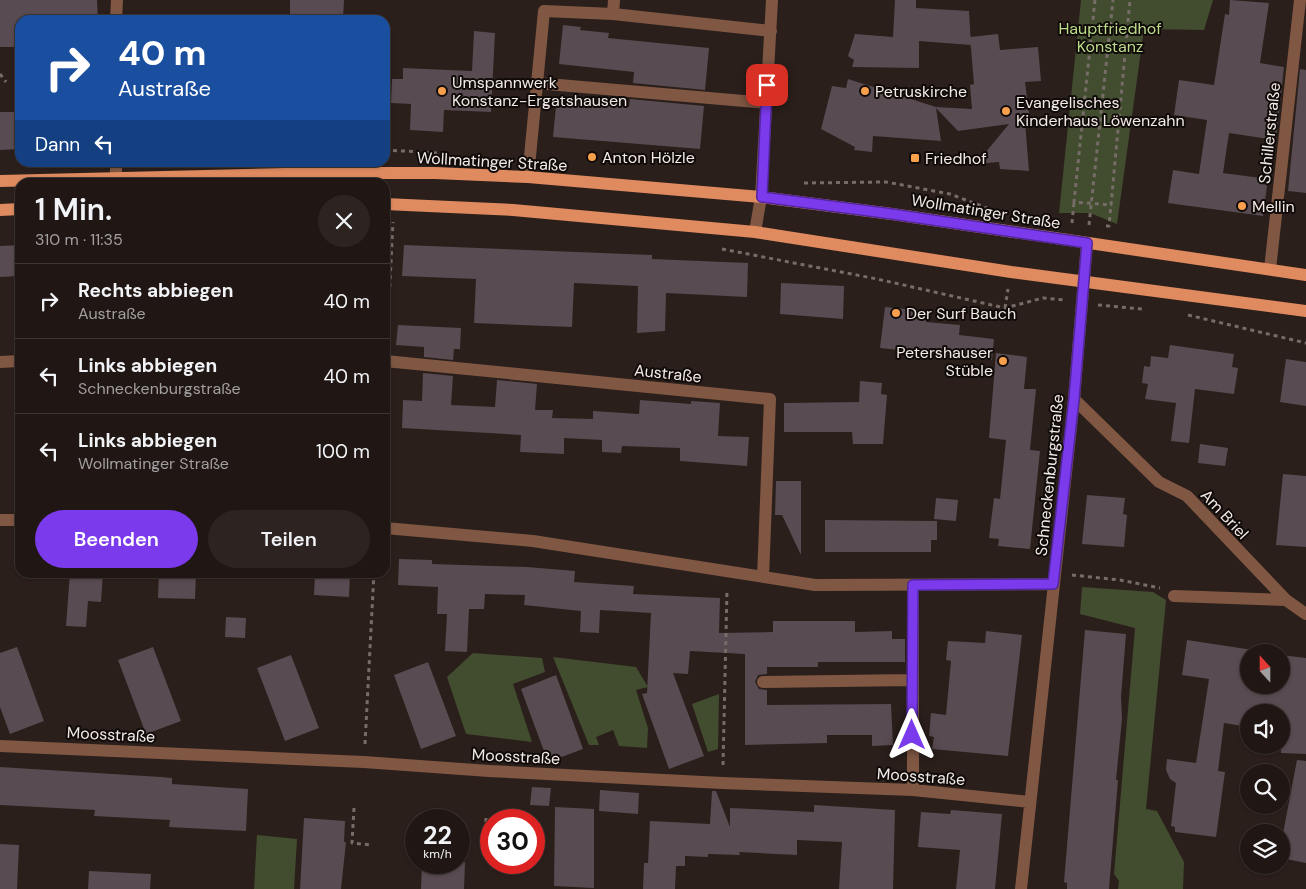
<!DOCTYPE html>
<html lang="de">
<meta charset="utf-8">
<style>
:root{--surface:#201714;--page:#2d2422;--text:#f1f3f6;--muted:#a29fa0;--line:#3d3634;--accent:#7c3aed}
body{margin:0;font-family:"DM Sans",sans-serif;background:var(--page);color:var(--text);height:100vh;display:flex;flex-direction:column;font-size:19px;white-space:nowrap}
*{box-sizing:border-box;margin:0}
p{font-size:16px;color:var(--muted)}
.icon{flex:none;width:28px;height:28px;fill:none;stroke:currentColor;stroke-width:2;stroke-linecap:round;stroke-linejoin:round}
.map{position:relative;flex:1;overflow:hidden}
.sheet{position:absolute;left:15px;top:178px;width:375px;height:400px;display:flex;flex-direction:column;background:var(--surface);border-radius:15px;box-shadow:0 1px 4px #0004,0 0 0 1px var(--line)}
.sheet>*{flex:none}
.top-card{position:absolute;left:15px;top:15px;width:375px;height:152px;border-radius:15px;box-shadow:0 1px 4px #0004,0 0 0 1px var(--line);background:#1a4fa0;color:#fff;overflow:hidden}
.needle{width:32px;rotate:339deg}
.tools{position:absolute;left:1240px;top:644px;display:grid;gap:10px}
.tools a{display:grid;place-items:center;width:50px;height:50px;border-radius:50%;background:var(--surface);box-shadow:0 1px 4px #0004,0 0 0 1px var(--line);font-size:25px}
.speed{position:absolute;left:405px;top:809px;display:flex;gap:10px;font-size:25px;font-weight:700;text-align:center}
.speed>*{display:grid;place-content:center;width:65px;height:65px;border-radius:50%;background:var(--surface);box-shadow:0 1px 4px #0004,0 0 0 1px var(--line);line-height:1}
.speed small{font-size:12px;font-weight:400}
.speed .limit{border:8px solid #d22;background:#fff;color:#111}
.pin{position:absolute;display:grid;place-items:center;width:42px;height:42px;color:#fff;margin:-21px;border-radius:10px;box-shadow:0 2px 8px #0006}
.me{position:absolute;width:55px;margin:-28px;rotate:0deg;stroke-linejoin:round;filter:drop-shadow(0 0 4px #0008)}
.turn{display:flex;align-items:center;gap:18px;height:105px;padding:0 20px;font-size:22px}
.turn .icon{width:65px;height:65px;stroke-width:2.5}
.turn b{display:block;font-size:35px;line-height:42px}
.then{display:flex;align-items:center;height:48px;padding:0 20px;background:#0003;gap:10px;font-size:19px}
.round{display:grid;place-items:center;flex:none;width:52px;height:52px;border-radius:26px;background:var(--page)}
.summary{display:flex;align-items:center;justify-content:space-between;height:85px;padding:0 20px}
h1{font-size:30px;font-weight:600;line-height:38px}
.cta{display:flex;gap:10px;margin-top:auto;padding:10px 20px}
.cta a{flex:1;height:58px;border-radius:30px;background:var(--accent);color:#fff;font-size:20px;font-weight:600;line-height:58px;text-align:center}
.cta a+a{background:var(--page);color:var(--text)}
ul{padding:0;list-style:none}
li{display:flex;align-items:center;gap:15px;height:75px;padding:0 20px;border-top:1px solid var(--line)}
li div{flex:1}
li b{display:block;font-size:19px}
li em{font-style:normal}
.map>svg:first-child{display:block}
.green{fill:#414d2e}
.building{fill:#584b51}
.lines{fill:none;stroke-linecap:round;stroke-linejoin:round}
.path{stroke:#766c68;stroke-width:3;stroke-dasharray:4 4;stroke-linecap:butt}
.minor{stroke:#805743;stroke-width:12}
.major{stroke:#df8a5f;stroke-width:12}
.route-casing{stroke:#51269a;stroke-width:12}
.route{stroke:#7c3aed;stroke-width:9}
.poi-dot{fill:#f9a04c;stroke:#100b09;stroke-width:2}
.labels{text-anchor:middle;stroke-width:4;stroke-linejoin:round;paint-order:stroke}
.park-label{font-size:16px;fill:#bddc8b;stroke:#100b09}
.poi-label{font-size:16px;fill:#f3eae7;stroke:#100b09;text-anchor:start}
.street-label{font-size:16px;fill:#f3eae7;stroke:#100b09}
</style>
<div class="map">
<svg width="1306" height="889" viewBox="0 0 1306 889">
<rect width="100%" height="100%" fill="#2b1f1b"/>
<!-- green -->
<path class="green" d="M1081,0H1213L1204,30L1144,29L1117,224L1090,213H1059Z
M1082,587L1153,592L1166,600L1146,809L1157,811L1184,862L1183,889H1118L1119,881L1114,874L1135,628L1080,614Z
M473,653L542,658L545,672L513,684L532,742L466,734L447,677Z
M553,657L636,667L648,687L636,690L648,728L647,748L619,746L613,730L596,737L599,745H589Z
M719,694L718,749L708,752L692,704Z
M257,835L297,839L294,889H254Z"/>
<!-- building -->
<path class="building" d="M0,0H97L98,20H20V47H0Z
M290,0H344L343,20H290Z
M895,0H916V8L969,11L971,45L919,41V68L852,67L854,60L848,56L855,34L893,37Z
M1230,0L1269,3L1260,63L1284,67L1276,140L1229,133L1223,173L1268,179L1263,216L1168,203L1173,170L1199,174L1207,120L1174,115L1179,80L1214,85L1225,14L1229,15Z
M563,25L581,27L580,30L609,33L608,38L709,48L705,90L633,83L634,72L559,64Z
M474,31L495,33L491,112L444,110L443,132L410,130L411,104L391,103L392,79H403V68L472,71Z
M998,34L1000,50L1038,47L1041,81L1025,82L1030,121L1025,122L1029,171L1000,169L999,162L976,164L1009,124L958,131L936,108L941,141L873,136L872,152L854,150L855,147L821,129L832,86L846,88L848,79L936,107L972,109L970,85L974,84L970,37Z
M1300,69L1306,70V193L1288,191Z
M630,99L704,106L700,149L553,137L556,106L567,107V101L629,107Z
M0,112H20V149L0,150Z
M20,245V276L0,277V246Z
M404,245L652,255V259L748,263L747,297L666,293L665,331L637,333L638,286L574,283L572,327L474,323L476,279L402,276Z
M781,283L844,286L843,319L780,314Z
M885,307L927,311L926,322L960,325L959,335L994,339L992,360L880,348Z
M398,325L461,328L460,349H454L453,360L424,357V347L396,345Z
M1170,345L1234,354L1232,367L1238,368L1234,394L1195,389L1189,443L1171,441L1176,403L1145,399L1148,384L1142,383L1144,366L1150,367L1151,356L1168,358Z
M996,353L1027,357L1024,389H1036L1030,450L1040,451L1030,549L998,546L999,539L989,538L994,498L1000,499L1006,440L989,438Z
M1286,359L1306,362V406L1280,402Z
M423,373L453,376L451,405L495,407L497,380L537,384L535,410H553L552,418L593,419V411L639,414L640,400L691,404V401L720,403L718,436L749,437L747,466L680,461V448L622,446L621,453L602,452V440L564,438V454L520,452L521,435L402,428L403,400L422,401Z
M860,381L882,383L881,394L887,395L883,444H853L852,432H784V403L859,402Z
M1200,444L1228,448L1225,466L1198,463Z
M1283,474L1306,476V547L1276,545Z
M776,481H801V555L782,515H775Z
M1087,495L1125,498L1123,514L1127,515L1124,547L1082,544Z
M936,498L958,500L956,521L934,519Z
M825,520L937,521V540H931V552H825Z
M399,559L432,560V564L527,567L575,571L574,582L634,586L633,594L720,598L719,633L773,632V621H855V632L892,631V639H905V662H818V667H767V674L758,675L755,682L759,689L767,690V705L891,704L893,745L872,746V735H827V743L745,745V654L690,651L688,674L673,673L704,756L669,769L642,694L647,693L651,613L600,610L599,633L580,632L581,611L524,605L525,595L485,594L484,609H469L467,652L445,651L447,614H437L438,587L398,585Z
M70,572H103L101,602L88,601L86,627L66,626Z
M159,572H196L195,599L158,598Z
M315,572H350L349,597L314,595Z
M226,617L246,618L245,638L225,637Z
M1085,630L1126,634L1121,697L1122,719L1116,780H1118L1109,889H1067V883L1064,882Z
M986,631L1022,635L1008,756L932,749L934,737L929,736L931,713L946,715L951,661L946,660L948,641L985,643Z
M1187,640L1266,652H1249V685H1281V655L1306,658V754L1281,753V712H1249V717L1244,716L1242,726L1224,723L1218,771L1225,772L1216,837L1175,832V827L1171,826L1176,783L1170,779L1166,770L1167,759L1196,763L1209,679L1182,675Z
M17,647L44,721L10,734L0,707V653Z
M153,647L181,721L146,734L118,660Z
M291,655L319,728L285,741L257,668Z
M428,662L456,736L421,749L394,675Z
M556,675L583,749L548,762L521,689Z
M1297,760L1306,761V863L1281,858V844Z
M0,767L161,777L172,778V784L248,789L246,831L169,827L170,820L94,816L95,810L0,805Z
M532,787L551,788L549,806L530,805Z
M600,790L639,793L638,814L599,811Z
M712,791H716L730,827V808L814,812V805L895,810L893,889H839L842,842L797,840V855L739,852L740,855L708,854V857L685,856V866H676L675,889H643L644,863H648L650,821L710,824Z
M555,807L594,809V888L554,886Z
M951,810L1002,814L995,889H956L960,850L918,847L921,812L950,814Z
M304,818L345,821L344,842H346L341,889H300Z
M0,844L19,845L17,889H0Z
M422,862H465L464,889H421Z
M89,871L151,874L150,889H88Z"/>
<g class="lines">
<!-- path -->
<path class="path" d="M1095,0L1074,202L1111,205L1130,0
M0,74L6,82
M385,150L439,153
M804,183L886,182L950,194L987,208
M1072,223L1074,202
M1089,225L1113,0
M1106,226H1109L1111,205
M722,249L877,279L1005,308L1043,298L1065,300
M1098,305L1142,309
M1005,308L1008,289
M1188,315L1306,343
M387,343L393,222
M385,386L386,377
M1072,575L1120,580L1160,588
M365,744L374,572
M723,765L727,589
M354,808L352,843L372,845
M486,818L485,838H491"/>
<!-- minor -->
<path class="minor" d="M613,14L614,0
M116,20L117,0
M536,83L766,103
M116,162V177
M528,177L544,11L613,14L771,31
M755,232L761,197L772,0
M1270,269L1300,0
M385,361L770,399L763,577
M0,362L20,361
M1074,399L1159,482L1187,496L1286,600L1306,614
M0,520H20
M385,528L533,541L815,585L1053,584
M1174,596L1286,600
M763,682L912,680
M0,746L364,762L489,771L722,783L913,790L1030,802
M913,790V585
M1021,889L1074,399L1087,243"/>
<!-- major -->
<path class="major" d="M0,181L326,173H435L528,177L761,197L892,214L1306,275
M385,204L513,210L755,232L1011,272L1306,311
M0,210L20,209"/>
</g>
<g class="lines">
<defs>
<path id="route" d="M767,85L762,197L892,214L1087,243L1074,399L1053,584L913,585L912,735"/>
</defs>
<!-- route casing -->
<use href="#route" class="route-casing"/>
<!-- route -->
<use href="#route" class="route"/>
</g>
<!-- markers -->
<g class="poi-dot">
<circle cx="442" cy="91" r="5"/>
<circle cx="865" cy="91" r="5"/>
<circle cx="1006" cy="111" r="5"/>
<circle cx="592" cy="157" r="5"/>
<rect x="910" y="153" width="10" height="10" rx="2.5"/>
<circle cx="1242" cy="206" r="5"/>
<circle cx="896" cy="313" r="5"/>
<circle cx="1003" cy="361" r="5"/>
</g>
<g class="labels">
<!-- park labels -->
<g class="park-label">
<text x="1110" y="34">Hauptfriedhof<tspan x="1110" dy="18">Konstanz</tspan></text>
</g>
<!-- poi labels -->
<g class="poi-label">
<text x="452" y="88">Umspannwerk<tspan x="452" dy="18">Konstanz-Ergatshausen</tspan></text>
<text x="875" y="97">Petruskirche</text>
<text x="1016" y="108">Evangelisches<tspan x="1016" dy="18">Kinderhaus Löwenzahn</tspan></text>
<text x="602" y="163">Anton Hölzle</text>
<text x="925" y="164">Friedhof</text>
<text x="1252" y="212">Mellin</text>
<text x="906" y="319">Der Surf Bauch</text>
<text x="993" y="358" text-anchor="end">Petershauser<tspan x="993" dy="18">Stüble</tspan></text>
</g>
<!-- street labels -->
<g class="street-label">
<text transform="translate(1269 133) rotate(-84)" y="6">Schillerstraße</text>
<text transform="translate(492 161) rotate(3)" y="6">Wollmatinger Straße</text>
<text transform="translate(986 211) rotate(9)" y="6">Wollmatinger Straße</text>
<text transform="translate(668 373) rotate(6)" y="6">Austraße</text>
<text transform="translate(1049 475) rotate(-84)" y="6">Schneckenburgstraße</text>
<text transform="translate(1225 514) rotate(47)" y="6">Am Briel</text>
<text transform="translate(111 734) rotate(3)" y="6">Moosstraße</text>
<text transform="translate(516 756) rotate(3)" y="6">Moosstraße</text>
<text transform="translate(921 776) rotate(4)" y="6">Moosstraße</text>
</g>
</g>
</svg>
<div class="tools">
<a><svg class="needle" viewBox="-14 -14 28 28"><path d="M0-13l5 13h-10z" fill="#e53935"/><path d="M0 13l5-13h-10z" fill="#a29fa0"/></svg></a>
<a><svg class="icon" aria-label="sound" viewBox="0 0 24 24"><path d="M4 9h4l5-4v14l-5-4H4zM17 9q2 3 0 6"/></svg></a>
<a><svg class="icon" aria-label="search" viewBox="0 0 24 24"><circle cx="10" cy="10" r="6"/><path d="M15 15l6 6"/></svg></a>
<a><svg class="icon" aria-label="layers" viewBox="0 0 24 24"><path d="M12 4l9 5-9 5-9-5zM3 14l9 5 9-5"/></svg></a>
</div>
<div class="speed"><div>22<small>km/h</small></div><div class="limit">30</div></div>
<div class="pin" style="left:767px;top:85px;background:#d93025"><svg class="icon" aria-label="arrive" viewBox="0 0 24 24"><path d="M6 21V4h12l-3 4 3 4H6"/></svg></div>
<svg class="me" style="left:912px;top:735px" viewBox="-20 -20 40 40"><path d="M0-17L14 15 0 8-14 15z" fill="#7c3aed" stroke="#fff" stroke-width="4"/></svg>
<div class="top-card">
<div class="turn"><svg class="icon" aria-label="right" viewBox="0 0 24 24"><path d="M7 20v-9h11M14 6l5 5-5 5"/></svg><div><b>40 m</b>Austraße</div></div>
<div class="then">Dann<svg class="icon" aria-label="left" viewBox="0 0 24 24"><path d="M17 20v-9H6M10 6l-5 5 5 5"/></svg></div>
</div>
<section class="sheet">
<div class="summary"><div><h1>1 Min.</h1><p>310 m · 11:35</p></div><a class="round"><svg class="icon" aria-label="close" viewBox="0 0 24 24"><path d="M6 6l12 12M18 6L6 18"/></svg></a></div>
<ul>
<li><svg class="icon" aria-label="right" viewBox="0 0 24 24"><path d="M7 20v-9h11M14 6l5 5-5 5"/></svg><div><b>Rechts abbiegen</b><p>Austraße</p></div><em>40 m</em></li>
<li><svg class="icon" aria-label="left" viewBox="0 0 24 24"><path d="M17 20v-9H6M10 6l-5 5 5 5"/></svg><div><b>Links abbiegen</b><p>Schneckenburgstraße</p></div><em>40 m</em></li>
<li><svg class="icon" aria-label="left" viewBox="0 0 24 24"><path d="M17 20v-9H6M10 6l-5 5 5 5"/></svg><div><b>Links abbiegen</b><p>Wollmatinger Straße</p></div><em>100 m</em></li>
</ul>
<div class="cta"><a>Beenden</a><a>Teilen</a></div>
</section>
</div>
